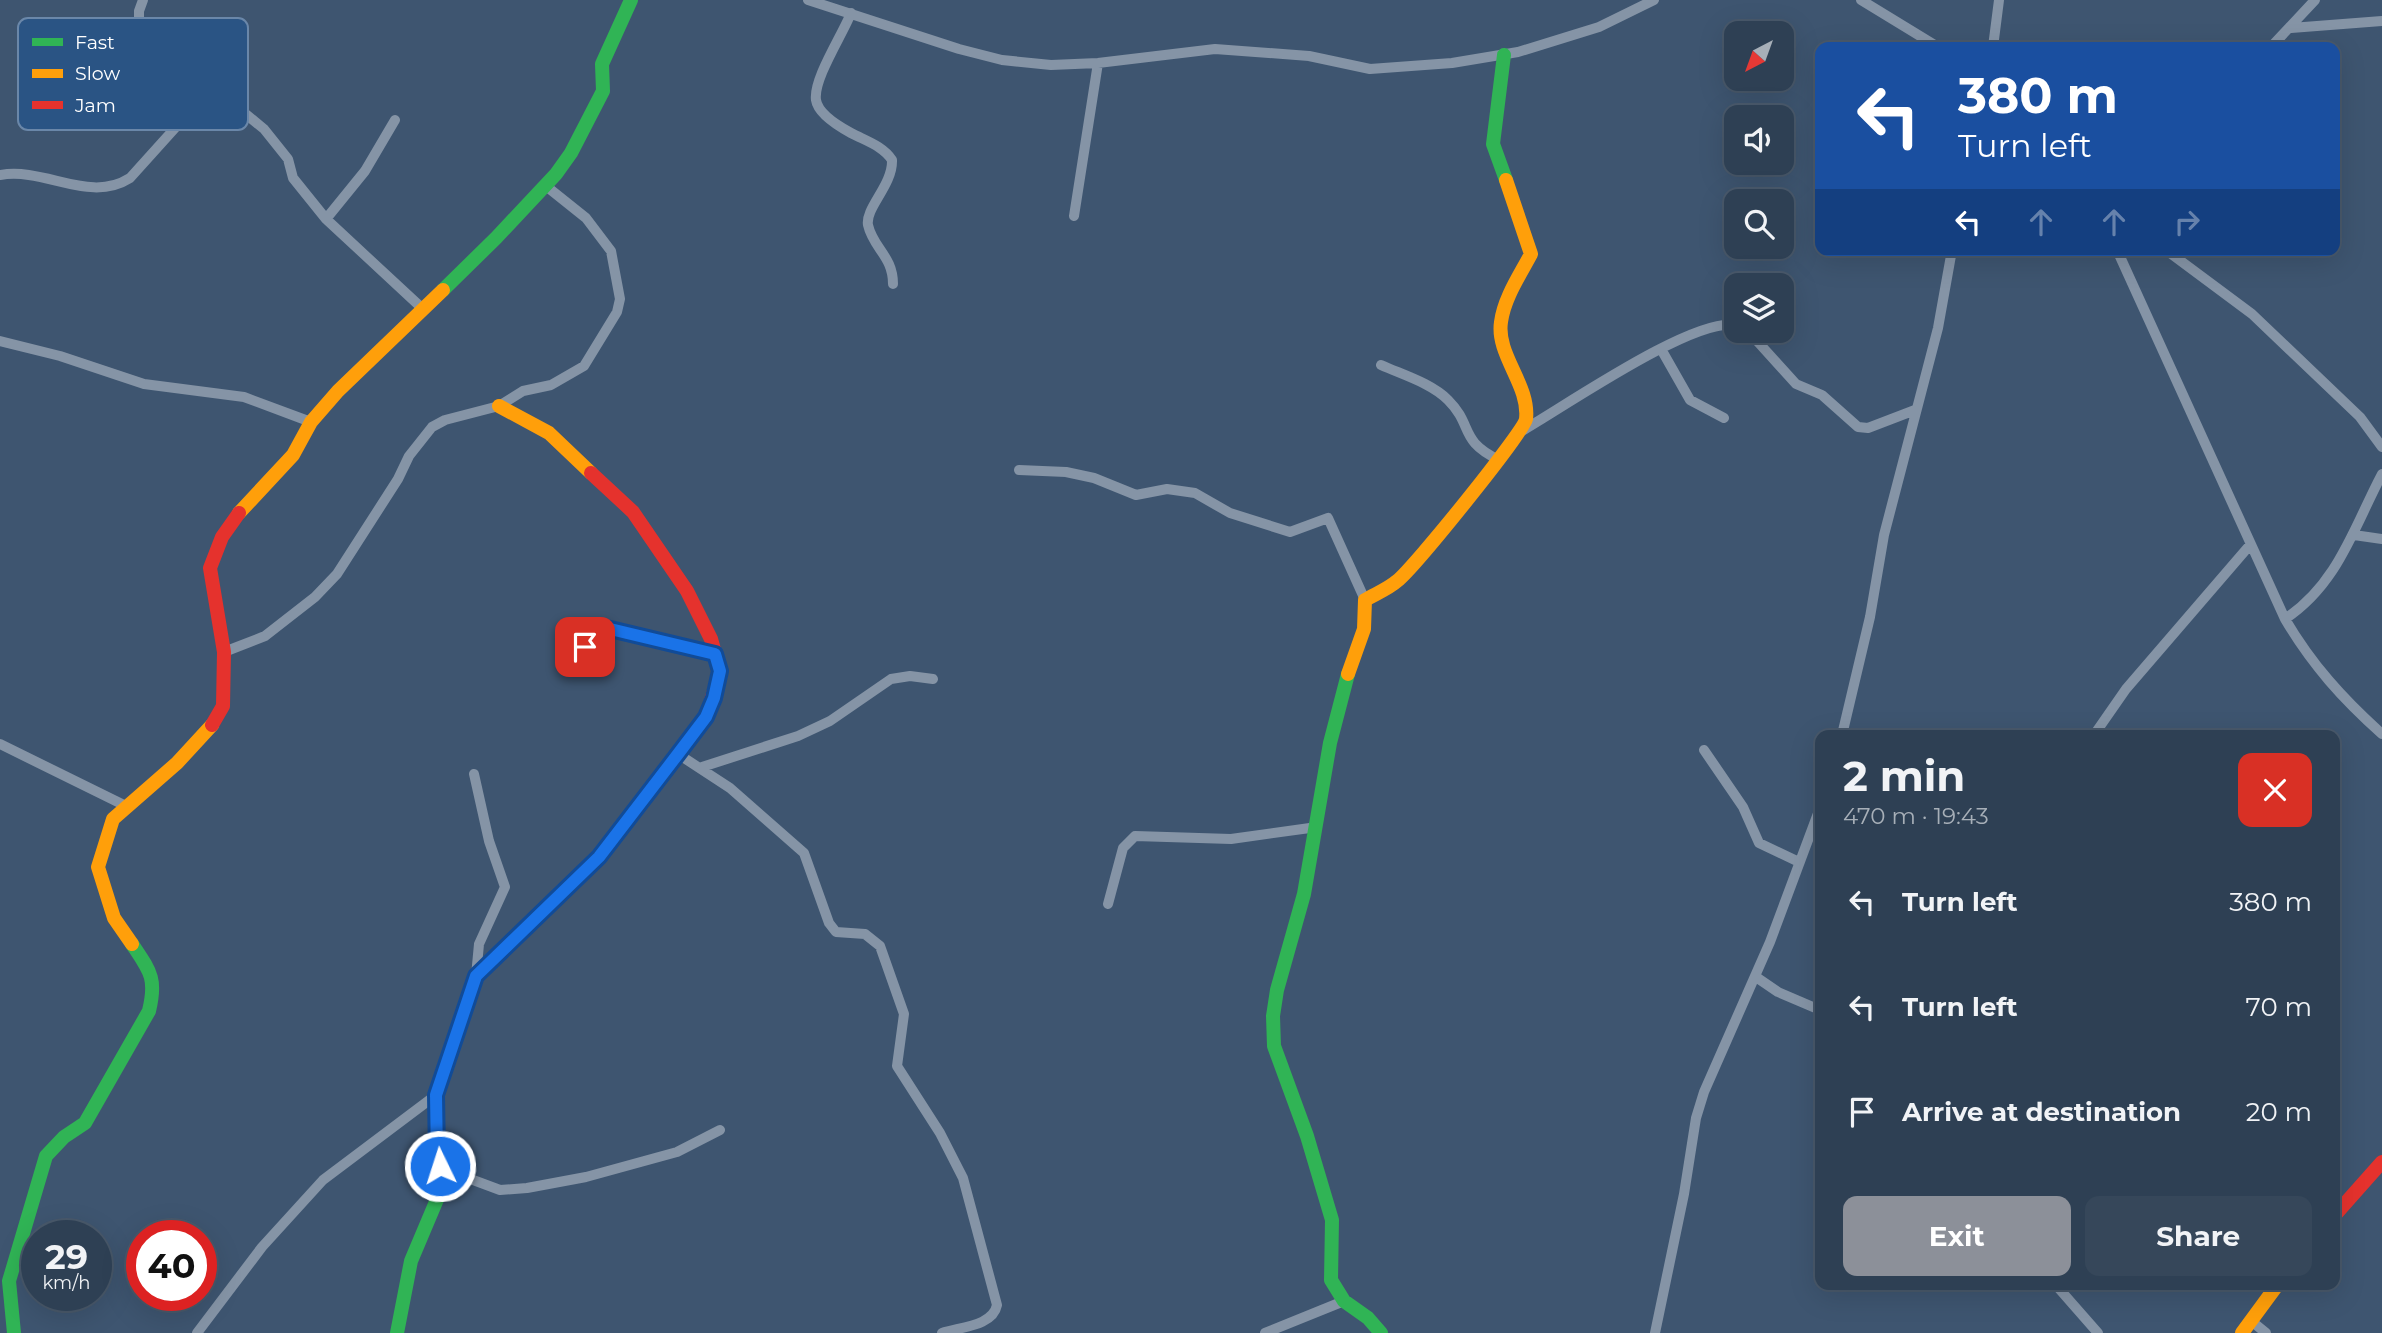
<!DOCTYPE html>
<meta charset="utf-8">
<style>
:root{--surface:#2e4054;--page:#36475a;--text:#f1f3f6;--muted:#a7afb8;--line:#49596b;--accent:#8c9099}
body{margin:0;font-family:Montserrat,sans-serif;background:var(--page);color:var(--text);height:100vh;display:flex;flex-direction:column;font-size:26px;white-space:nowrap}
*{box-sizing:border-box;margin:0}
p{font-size:23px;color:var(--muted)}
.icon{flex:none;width:38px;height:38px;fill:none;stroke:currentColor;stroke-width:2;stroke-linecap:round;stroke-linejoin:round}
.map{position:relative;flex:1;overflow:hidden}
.side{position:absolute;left:1815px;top:730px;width:525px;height:560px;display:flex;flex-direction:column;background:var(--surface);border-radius:14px;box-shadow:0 7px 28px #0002,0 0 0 2px var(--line)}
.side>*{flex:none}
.guide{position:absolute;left:1815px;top:42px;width:525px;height:214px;border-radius:14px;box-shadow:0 7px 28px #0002,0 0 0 2px var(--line);background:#1a4fa0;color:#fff;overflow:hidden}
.needle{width:46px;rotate:221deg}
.buttons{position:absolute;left:1724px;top:21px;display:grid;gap:14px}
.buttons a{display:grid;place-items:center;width:70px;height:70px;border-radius:14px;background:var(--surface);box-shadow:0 7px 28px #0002,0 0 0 2px var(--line);font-size:35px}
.speed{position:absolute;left:21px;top:1220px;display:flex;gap:14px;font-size:35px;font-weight:700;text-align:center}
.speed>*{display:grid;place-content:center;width:91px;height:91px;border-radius:50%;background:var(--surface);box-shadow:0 7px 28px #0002,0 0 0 2px var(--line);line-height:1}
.speed small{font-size:18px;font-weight:400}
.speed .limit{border:10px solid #d22;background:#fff;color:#111}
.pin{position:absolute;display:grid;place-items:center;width:60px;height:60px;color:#fff;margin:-30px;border-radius:14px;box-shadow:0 4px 10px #0006}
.me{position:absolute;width:77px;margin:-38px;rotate:356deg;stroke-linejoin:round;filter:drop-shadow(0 0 5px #0008)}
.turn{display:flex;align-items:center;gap:24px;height:147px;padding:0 28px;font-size:32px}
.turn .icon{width:91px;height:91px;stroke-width:2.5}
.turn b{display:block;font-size:49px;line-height:60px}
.lanes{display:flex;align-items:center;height:66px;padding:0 28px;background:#0003;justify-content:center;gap:35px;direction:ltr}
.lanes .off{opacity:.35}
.round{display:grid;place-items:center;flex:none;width:74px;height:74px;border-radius:14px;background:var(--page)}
.head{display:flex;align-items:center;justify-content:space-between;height:119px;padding:0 28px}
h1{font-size:42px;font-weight:700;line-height:52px}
.cta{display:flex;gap:14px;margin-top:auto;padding:14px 28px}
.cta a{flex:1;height:80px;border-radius:14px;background:var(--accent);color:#fff;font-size:28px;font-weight:700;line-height:80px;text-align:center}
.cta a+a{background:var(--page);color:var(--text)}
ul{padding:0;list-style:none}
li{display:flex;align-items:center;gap:21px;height:105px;padding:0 28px}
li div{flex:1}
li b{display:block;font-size:26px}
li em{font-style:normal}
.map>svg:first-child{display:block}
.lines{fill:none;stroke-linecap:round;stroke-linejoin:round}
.street{stroke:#8594a6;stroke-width:10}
.fast{stroke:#30b455;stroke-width:14}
.slow{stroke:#ff9f0a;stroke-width:14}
.jam{stroke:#e5322d;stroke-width:14}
.route-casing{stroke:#114b97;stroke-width:18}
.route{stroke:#1a73e8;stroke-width:12}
.key{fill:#2a5484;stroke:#6a87a9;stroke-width:2}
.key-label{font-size:19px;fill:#fff}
</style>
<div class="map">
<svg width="2382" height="1333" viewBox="0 0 2382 1333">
<rect width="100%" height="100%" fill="#3e5570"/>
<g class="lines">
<!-- street -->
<path class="street" d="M143,0L139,11V26L264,129L288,159L293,178L326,219L424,310
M808,0L959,49L1002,60L1051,65L1098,63L1215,49L1309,56L1370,69L1452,63L1518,52L1599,27L1654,0
M1861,0L1938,47
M851,13C843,34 813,79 816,100C818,114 840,127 851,133C866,141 883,146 892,160C893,185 865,208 868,225C873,248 893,256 893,284
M2291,28L2382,21
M1993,47L1999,0
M2271,47L2315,0
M0,175C46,167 89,204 130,178L212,87
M1074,216L1098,63
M326,219L365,171L395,120
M2117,250L2285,619C2312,665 2343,699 2382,734
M2166,250L2252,314L2360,417L2382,447
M1748,331L1796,384L1822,395L1858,427L1868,428L1915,410
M0,341L60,356L144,384L244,397L311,422
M1661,349L1690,400L1724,418
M1381,365C1403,375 1431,383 1448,400C1474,426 1458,440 1499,460
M1520,432C1564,407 1693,317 1736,325
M1019,470L1066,472L1094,478L1136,495L1167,489L1195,493L1230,513L1290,532L1328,518L1365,600
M2354,535L2382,539
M2285,619C2338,584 2354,527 2382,474
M224,652L265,636L315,597L337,574L398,479L409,456L432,427L445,420L499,406L523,391L551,385L584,366L617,312L620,299L611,251L586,218L546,186
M573,652L585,647L606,628L715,654
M1842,735L1870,617L1884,535L1938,328L1952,250
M2094,735L2126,689L2250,545
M0,744L128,807
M1704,750L1743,807L1759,843L1799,862
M678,754L730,788L804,853L829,923L836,932L865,934L880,946L904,1014L897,1066L940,1133L963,1178L997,1305C993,1326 960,1327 942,1333
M702,767L798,736L830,721L891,679L910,676L933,679
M474,774L489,841L505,887L479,944L476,976
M1108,904L1123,848L1135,836L1231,839L1317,827
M1756,977L1778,992L1820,1010
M449,1171L500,1190L527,1188L586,1177L677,1152L720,1130
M2055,1284L2098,1333
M2250,1320L2266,1333
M197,1333L262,1247L323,1180L436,1095
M1265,1333L1344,1301
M1655,1333L1684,1194L1696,1118L1704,1092L1770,942L1820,808"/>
<!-- fast -->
<path class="fast" d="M1504,55L1493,144L1506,180
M443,290L496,238L556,174L571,153L603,91L602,64L631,0
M1348,674L1330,743L1304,894L1277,990L1273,1016L1274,1046L1307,1136L1332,1220L1331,1280L1344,1301L1368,1318L1381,1333
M14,1333L9,1281L46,1156L64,1137L85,1123L149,1011C157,978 150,971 132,944
M397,1333L411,1261L449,1171L440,1166L437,1157L436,1095L476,976L585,870"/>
<!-- slow -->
<path class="slow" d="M499,406L549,433L591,473
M239,513L293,455L311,422L338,391L443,290
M1348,674L1364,629L1365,600C1375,594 1388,589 1397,581C1413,569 1524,432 1526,419C1530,385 1496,355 1501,322C1504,298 1520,275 1531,254L1506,180
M132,944L114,918L98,867L113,819L177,763L212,725
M2242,1333L2278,1284"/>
<!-- jam -->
<path class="jam" d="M212,725L223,706L224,652L210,568L222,537L239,513
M585,870L599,857L706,717L720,671L711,639L687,591L633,512L591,473
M2334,1216L2382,1162"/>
</g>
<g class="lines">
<defs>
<path id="route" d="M440,1166L437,1157L436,1095L476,976L599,857L678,754L706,717L714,698L720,671L715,654L606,628L585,647"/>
</defs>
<!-- route casing -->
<use href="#route" class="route-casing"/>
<!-- route -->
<use href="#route" class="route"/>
</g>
<!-- legend -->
<rect x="18" y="18" width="230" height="112" rx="10" class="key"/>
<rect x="32" y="38" width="31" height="8" fill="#30b455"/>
<rect x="32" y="69" width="31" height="9" fill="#ff9f0a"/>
<rect x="32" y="101" width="31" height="8" fill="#e5322d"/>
<g class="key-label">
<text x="75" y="49">Fast</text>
<text x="75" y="80">Slow</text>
<text x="75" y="112">Jam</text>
</g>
</svg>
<div class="buttons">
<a><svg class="needle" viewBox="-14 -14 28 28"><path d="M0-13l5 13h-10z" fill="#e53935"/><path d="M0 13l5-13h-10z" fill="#a7afb8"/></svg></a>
<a><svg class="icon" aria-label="sound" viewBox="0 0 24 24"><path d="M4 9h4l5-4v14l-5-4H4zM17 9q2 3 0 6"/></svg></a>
<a><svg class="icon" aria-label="search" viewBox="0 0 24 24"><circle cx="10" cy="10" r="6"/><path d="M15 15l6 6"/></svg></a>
<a><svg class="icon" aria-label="layers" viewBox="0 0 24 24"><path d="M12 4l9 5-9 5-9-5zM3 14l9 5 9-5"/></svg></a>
</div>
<div class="speed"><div>29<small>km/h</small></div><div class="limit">40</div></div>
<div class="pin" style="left:585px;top:647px;background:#d93025"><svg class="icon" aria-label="arrive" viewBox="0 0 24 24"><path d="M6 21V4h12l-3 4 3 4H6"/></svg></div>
<svg class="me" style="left:440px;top:1166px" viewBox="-20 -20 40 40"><circle r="17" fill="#1a73e8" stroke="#fff" stroke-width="3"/><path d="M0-11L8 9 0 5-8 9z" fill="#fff"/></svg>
<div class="guide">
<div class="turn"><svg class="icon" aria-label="left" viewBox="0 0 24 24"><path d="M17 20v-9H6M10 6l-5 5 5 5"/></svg><div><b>380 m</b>Turn left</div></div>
<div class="lanes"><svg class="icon" aria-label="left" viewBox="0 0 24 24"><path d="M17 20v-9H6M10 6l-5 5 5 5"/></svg><svg class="icon off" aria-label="ahead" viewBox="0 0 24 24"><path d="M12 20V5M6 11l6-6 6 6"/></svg><svg class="icon off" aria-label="ahead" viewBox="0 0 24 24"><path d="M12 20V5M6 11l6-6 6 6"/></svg><svg class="icon off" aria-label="right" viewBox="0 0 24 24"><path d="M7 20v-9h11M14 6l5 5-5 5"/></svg></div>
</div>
<section class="side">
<div class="head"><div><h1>2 min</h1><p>470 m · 19:43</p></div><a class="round" style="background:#d93025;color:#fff"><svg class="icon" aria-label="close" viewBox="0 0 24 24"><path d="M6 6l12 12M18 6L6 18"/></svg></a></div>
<ul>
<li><svg class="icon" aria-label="left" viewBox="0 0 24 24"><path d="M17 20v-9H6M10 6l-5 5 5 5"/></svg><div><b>Turn left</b></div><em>380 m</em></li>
<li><svg class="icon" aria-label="left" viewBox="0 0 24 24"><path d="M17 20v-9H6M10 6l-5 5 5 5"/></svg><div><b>Turn left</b></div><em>70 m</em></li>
<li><svg class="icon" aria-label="arrive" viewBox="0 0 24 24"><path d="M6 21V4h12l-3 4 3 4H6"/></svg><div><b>Arrive at destination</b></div><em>20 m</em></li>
</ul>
<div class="cta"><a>Exit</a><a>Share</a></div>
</section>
</div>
